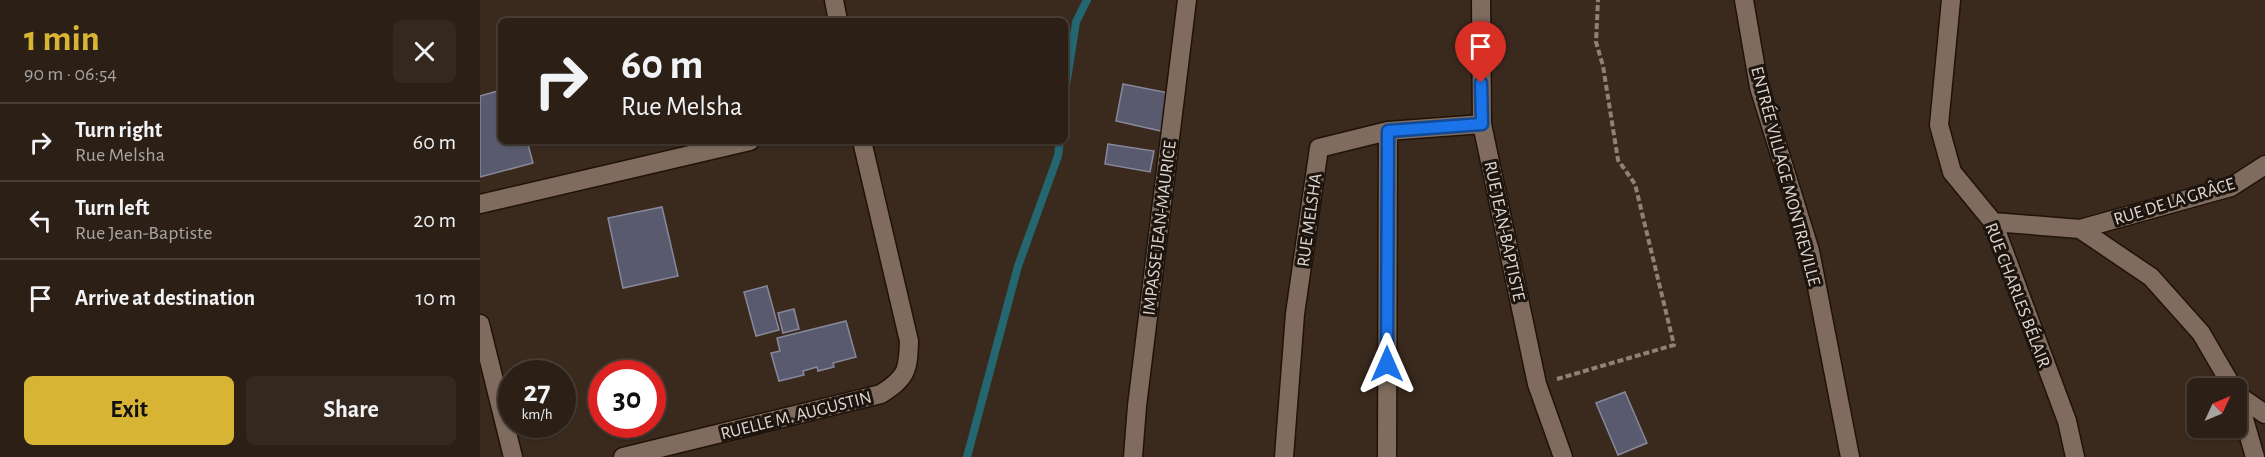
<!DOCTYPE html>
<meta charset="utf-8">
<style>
:root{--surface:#2c2016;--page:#34281f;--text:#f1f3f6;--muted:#a6a3a1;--line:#483e35;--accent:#d8b434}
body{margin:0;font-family:"Alegreya Sans",sans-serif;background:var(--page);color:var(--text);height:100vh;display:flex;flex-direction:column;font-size:22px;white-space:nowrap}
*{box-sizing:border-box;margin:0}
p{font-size:20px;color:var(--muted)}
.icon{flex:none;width:33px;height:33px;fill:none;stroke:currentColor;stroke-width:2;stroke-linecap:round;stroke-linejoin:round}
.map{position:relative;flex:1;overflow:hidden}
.sheet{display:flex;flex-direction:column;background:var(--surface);width:480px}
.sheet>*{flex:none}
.guide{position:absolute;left:18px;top:18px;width:570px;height:126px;border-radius:9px;box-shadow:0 2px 4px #0004,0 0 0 2px var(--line);background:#2c2016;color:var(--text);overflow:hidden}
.needle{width:39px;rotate:46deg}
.fabs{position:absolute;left:1707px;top:378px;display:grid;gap:12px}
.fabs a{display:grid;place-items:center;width:60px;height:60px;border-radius:9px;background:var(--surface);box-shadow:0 2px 4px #0004,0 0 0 2px var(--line);font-size:30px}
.speed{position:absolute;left:18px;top:360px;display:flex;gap:12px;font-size:30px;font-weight:700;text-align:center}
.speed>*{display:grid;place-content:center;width:78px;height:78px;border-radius:50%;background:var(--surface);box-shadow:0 2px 4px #0004,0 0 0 2px var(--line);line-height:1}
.speed small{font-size:15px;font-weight:400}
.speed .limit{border:9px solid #d22;background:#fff;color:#111}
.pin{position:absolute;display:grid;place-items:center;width:51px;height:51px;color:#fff;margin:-62px -26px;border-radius:50% 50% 50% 0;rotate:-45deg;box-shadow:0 0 6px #0007}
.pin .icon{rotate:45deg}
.me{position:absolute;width:66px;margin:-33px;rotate:0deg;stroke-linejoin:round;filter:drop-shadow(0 0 4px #0008)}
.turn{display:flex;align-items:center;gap:21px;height:126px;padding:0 24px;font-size:27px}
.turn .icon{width:78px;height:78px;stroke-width:2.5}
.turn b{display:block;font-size:42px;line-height:51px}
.round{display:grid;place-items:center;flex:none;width:63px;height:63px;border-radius:9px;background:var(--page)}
.headline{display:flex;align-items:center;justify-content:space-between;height:102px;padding:0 24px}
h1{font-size:36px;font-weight:600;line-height:45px;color:var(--accent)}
.cta{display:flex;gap:12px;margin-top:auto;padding:12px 24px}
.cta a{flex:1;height:69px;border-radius:9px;background:var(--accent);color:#111;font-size:24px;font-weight:600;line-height:69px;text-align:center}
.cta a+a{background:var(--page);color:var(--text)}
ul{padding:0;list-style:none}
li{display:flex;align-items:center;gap:18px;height:78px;padding:0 24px;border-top:2px solid var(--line)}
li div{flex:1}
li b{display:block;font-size:22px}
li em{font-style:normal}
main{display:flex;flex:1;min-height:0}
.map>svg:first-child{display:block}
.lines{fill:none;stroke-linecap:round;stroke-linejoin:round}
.stream{stroke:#246771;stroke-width:8}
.building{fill:#5a5a6e;stroke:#88889d;stroke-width:1.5}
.minor-casing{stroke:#211207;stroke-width:21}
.path{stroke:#8e8177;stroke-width:4;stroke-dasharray:6 3;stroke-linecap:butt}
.minor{stroke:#7f6c5f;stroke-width:18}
.route-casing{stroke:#114b97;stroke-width:15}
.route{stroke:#1a73e8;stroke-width:10}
.labels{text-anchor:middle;stroke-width:6;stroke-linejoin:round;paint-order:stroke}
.street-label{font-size:18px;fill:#e0d5ce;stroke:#1c150f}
</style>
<main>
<section class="sheet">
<div class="headline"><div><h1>1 min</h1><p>90 m · 06:54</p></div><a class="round"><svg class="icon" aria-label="close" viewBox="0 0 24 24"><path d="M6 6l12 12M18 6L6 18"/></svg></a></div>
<ul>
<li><svg class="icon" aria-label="right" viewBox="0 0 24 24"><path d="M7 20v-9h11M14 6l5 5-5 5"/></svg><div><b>Turn right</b><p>Rue Melsha</p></div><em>60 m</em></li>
<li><svg class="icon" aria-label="left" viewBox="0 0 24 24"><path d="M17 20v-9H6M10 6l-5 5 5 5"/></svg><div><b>Turn left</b><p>Rue Jean-Baptiste</p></div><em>20 m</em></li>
<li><svg class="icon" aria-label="arrive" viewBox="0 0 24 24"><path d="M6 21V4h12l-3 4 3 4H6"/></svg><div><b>Arrive at destination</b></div><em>10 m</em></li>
</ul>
<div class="cta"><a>Exit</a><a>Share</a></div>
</section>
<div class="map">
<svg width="1785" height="457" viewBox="0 0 1785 457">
<rect width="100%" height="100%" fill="#3a2a1e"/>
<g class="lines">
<!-- stream -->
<path class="stream" d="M585,92L596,22L607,0
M487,457L538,266L578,156L580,141"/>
</g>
<!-- building -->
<path class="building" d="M643,84L689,93L681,131L636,121Z
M21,90V141H47L53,163L0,177V96Z
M628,144L674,151L670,172L625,164Z
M182,207L198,276L143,288L128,218Z
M287,286L299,330L276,336L264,292Z
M314,309L319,329L303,333L298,313Z
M366,321L376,357L353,363L354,367L338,371L337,367L323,371L324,375L299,381L291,353L300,351L297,338Z
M1145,392L1167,443L1138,455L1116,403Z"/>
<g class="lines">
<defs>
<path id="minor" d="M354,0L358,21
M1001,0L1002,124L1057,384L1083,457
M1264,0L1279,87L1330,251L1370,457
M1471,0L1459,125L1472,172L1513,222L1587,421L1595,457
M0,204L270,141
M1513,222L1600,229L1751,187L1785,165
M1600,229L1671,277L1721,333L1753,388
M0,324L33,457
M1756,394L1785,414
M1757,395L1775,457
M143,457L401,394C427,377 428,371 429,341L382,141
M653,457L657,406L707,0
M804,457L815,314L839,148L908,131L1002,124
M907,457L908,131"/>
</defs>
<!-- minor casing -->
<use href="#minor" class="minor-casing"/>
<!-- path -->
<path class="path" d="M1077,379L1194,345L1155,184L1138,160L1123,66L1116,42L1118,0"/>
<!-- minor -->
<use href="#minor" class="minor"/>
</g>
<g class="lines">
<defs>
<path id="route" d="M907,364L908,131L1002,124L1001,83"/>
</defs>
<!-- route casing -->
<use href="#route" class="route-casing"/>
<!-- route -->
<use href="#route" class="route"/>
</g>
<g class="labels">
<!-- street labels -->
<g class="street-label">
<text transform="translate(1306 176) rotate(75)" y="6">ENTRÉE VILLAGE MONTREVILLE</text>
<text transform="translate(1694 201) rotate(-17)" y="6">RUE DE LA GRÂCE</text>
<text transform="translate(829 220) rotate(-82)" y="6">RUE MELSHA</text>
<text transform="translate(679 228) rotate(-83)" y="6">IMPASSE JEAN-MAURICE</text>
<text transform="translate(1025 231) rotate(78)" y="6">RUE JEAN-BAPTISTE</text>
<text transform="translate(1538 295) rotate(69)" y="6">RUE CHARLES BÉLAIR</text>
<text transform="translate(316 415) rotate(-14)" y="6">RUELLE M. AUGUSTIN</text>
</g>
</g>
</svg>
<div class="fabs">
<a><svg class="needle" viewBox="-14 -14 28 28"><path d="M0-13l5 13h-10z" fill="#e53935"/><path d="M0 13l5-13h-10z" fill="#a6a3a1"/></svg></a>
</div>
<div class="speed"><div>27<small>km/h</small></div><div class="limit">30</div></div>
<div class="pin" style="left:1001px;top:83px;background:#d93025"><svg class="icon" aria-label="arrive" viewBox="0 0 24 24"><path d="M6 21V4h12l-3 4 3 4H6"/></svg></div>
<svg class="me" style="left:907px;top:364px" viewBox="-20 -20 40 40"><path d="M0-17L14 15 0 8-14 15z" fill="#1a73e8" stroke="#fff" stroke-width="4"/></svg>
<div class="guide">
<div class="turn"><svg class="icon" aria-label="right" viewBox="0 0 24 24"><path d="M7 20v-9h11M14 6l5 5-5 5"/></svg><div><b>60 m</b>Rue Melsha</div></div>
</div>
</div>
</main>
